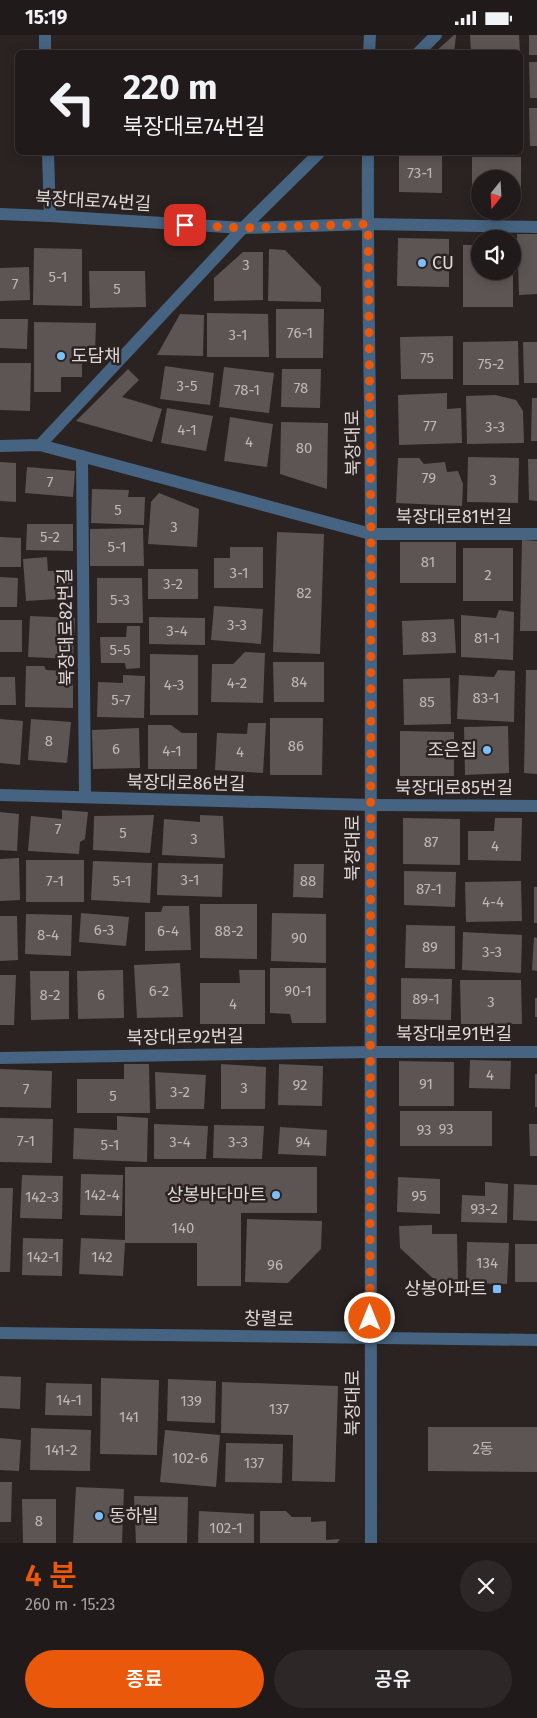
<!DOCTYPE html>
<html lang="ko">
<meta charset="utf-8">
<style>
:root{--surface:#201a1a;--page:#2d2727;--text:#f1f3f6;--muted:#a2a1a2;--line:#3d3839;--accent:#ea580c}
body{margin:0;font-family:"Fira Sans","Noto Sans KR",sans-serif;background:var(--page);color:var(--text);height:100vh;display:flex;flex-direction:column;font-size:19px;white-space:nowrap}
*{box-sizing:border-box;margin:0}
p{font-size:16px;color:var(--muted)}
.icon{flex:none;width:28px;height:28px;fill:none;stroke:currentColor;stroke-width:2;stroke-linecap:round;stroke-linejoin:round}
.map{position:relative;height:1508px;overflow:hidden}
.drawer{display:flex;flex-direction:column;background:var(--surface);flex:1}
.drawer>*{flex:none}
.guide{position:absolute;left:15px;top:15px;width:508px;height:105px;border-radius:8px;box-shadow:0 2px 12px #0003,0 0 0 1px var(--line);background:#201a1a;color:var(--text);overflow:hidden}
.needle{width:32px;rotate:198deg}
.fabs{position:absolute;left:471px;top:135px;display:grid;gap:10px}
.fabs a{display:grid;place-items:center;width:50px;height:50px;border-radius:50%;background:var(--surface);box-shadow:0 2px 12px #0003,0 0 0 1px var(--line);font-size:25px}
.pin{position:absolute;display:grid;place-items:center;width:42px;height:42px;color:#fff;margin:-21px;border-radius:10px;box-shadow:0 2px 8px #0006}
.me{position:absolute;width:55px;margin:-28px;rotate:0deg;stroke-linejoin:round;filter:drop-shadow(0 0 4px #0008)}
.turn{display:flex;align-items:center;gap:18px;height:105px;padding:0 25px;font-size:22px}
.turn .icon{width:65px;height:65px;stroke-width:2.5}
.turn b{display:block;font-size:35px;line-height:42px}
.round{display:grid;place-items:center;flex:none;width:52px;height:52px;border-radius:26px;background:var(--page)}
.overview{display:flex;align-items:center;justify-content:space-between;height:85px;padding:0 25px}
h1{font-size:30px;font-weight:600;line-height:38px;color:var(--accent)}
.button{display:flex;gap:10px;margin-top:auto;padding:10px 25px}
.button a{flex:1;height:58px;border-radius:30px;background:var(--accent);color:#fff;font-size:20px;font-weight:600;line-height:58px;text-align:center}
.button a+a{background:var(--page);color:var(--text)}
.status{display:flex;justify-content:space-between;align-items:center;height:35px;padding:0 25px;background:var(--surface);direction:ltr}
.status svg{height:14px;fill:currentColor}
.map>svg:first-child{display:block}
.building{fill:#5d5553}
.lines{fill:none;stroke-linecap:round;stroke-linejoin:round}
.service{stroke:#466481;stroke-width:12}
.minor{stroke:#466481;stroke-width:12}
.tertiary{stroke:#466481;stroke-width:12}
.route{stroke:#ea580c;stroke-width:9;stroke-dasharray:0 16.2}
.poi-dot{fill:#7dbef9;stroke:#2a2322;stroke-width:2}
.labels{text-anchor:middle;stroke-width:5;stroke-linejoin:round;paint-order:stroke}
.number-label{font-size:15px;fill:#bdb7b6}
.street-label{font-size:18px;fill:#ddd8d7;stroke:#2a2322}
.poi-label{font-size:18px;fill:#ddd8d7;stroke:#2a2322;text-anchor:start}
</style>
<div class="status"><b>15:19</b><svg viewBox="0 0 49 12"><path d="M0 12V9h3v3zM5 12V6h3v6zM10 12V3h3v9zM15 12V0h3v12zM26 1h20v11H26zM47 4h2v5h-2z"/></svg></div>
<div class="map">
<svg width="537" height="1508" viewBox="0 0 537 1508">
<rect width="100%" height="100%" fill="#2a2322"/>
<!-- building -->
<path class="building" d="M454,0H456L454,18H434Z
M470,0H519L520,18H471Z
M529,0H537V20H529Z
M529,27H537V63H530Z
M529,73H537V111H530Z
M399,118L442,119V158L399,157Z
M472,122H521V160H512V144H480V160H472Z
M517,199H537V259L519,260Z
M398,203L449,204V252L397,251Z
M463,210H480V236H513V272H463Z
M34,213L82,214V271L33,270Z
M269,214L285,215L321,252V267L268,266Z
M243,217H263V265L214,266V243Z
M29,232L30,265L0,266V233Z
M89,236H145L146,272L90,273Z
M276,274H324L323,323H276Z
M207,278L268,279L269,322H207Z
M180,279L204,280L203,321L157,320Z
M0,284H28L27,314L0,313Z
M34,287L96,288L95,318L82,323V342H61V357H34Z
M453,301V344H401L400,302Z
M518,306L519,350H463V307Z
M523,307H537V348H524Z
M0,328H31L30,376L0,375Z
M165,331L214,338L210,370L160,364Z
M224,332L274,338L269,378L219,372Z
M128,334L139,345L122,362L162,374L152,407L76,386Z
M282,334H321L320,373L281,372Z
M447,358V374L461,373L462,408L399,410L398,360Z
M495,360L516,365L523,376L524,408L467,409L466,361Z
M532,363H537V406H531Z
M167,373L213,381L206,416L161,408Z
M230,382L273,389L267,432L224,426Z
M281,387L328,388L327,454L280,439Z
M468,422L519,423L518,468L467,467Z
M398,423H419L424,429L445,427L447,437L458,436L463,449L462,471L396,468Z
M528,424H537V466L529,465Z
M0,427L16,428V467L0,466Z
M27,432L75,436L73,462L25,458Z
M92,454L129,455L128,462H145L144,490L91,488Z
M159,458L199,474L197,512L148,509L151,467Z
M27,489H73V516L26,515Z
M143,493L144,531H90V494Z
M277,497L324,499L320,619L273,617Z
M0,502L21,503V532H0Z
M522,505L537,506V596H520Z
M400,507H456V548H400Z
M230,512H263V553H214V523H230Z
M463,513H513V566H463Z
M47,522L48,536L72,535L73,563L26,566L23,524Z
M148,534H198V564H148Z
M0,542L18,543L17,572H0Z
M97,543H142L143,588H97Z
M214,571L263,574L261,609L211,605Z
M499,575L514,577L513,625L461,622V580L496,583Z
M30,581L75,583L73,624L28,622Z
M149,582L205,583V610L149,609Z
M454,584L456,618L403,620L402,586Z
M0,585H22V617H0Z
M127,591H140V633L126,634L125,628H101L100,602H126Z
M245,617L265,618L263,668L211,667L212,629H233Z
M150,619L198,620V680H150Z
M273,627H324V667H274Z
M26,631H44L46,635L64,636L63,643H73V673L25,672Z
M498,635L515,636L514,687L457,684L459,640L494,642Z
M526,635H537V739L524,738Z
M123,640L145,641L144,683L97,682L98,647L123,648Z
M0,642H15L16,670H0Z
M450,643L451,689L404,690L403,644Z
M270,683H323L322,740H270Z
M0,684L23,686L20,730L0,728Z
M31,684L71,687L67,728L28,725Z
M248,688H266L263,738L215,735L217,698L247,699Z
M148,690H171L182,698H197V734H148Z
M508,691L509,738L465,740L464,692Z
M139,693L140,733L93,734L92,695Z
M400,696L454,697V741H400Z
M62,775L88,777L85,804L80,807L79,819L28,816L31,781L62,784Z
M0,777L19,779L17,816L0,815Z
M154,780L150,818L93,815L94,781Z
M200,780L223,781L225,823L162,820L164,784L200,787Z
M403,783L460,784V830L403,829Z
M495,783H522L521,826L468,825V796H494Z
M19,823L20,865L0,866V824Z
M26,825H84V867H26Z
M93,826L152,828L150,868L91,865Z
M158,828L223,829L222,862L157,860Z
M294,829H324L323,863L293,862Z
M404,836L456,837L455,872L404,870Z
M521,846L522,886L466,887L465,847Z
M534,852H537V888H534Z
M200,869H257V924L200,923Z
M163,871H189L191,915L145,916V877H161Z
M81,878L129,882L126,911L79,907Z
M272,878L326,879V928L271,926Z
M26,879L72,880L71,921L25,919Z
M0,881H17L18,925L0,926Z
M406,890L455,891V934L405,933Z
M463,897L522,900L521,938L462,935Z
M534,902L537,903V936L532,935Z
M180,928L183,982L137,983L134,930Z
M270,933H326V988H292L290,979L270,978Z
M123,935L124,983L78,984L77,936Z
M239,935H265V989H200V948H240Z
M30,936H69V984L31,985Z
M0,940H16L14,990H0Z
M401,943L452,944L451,985L401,984Z
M460,945H521L522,989H461Z
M535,963H537V982H535Z
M470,1025L511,1026L510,1054L469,1053Z
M399,1026L454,1027V1071H399Z
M124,1029H149L150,1078H77V1044H124Z
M221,1029L266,1032L265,1074H221Z
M279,1029L323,1031L322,1071L278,1070Z
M0,1034L52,1036L51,1073L0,1072Z
M155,1037L206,1040L204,1074H156Z
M535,1039H537V1072H535Z
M400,1076H492V1111H400Z
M117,1081L148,1083L147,1127L73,1124L74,1093L117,1095Z
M0,1083L53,1084L52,1128L0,1127Z
M154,1089L208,1091L206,1124H154Z
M529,1089H537V1121H530Z
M214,1090L264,1091L262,1124L213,1123Z
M280,1092L327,1095L326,1121L278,1119Z
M125,1132H317V1178H241V1251H197V1208H125L123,1241L79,1239L81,1203L125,1205Z
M81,1139L123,1140L122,1181L80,1180Z
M22,1140L63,1141L62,1184L20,1183Z
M398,1142L440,1144V1179L397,1177Z
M485,1147L508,1149L507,1188L461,1187L462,1160L485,1161Z
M514,1149L537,1150V1186L513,1185Z
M0,1153H13L10,1237H0Z
M247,1184L322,1186L321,1214L288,1248L245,1247Z
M432,1190V1199H457L458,1248H438L400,1213L399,1191Z
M23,1203L63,1204L62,1241L22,1240Z
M467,1207L509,1208L507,1249L466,1248Z
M515,1209H537V1247H515Z
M0,1341L21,1342L20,1374L0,1373Z
M101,1343L159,1345L157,1420L100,1419Z
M168,1344L216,1346L215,1388L167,1386Z
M222,1347L338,1351L335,1447L292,1446L293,1400L221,1398Z
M46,1348L92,1349V1381L45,1380Z
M428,1392H537V1437L428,1436Z
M31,1393L91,1395L90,1436L30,1435Z
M165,1395L220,1400L216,1452L160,1447Z
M0,1403L21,1405L19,1436L0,1435Z
M226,1408L283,1409L282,1448L225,1447Z
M0,1447H12L11,1487H0Z
M76,1452L124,1454L122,1508H73Z
M134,1461L188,1462L187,1508H136Z
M22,1464H56V1508H23Z
M199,1476L254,1479V1508H198Z
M260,1476H286L292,1482H311V1487L326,1486V1505L340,1504L337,1508H260Z"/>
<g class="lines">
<!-- service -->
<path class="service" d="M82,421L85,762"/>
<!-- minor -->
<path class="minor" d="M45,0V18
M418,18L436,0
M48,118L50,181
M368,189L537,192
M40,410L243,193L319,118
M0,411L40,410L371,499H537
M0,760L371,770L537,771
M0,1023L370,1017H537"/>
<!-- tertiary -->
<path class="tertiary" d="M369,18L370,0
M368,118C367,246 371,374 371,502C372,837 369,1173 371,1508
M0,179L50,181L243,193L368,189
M0,1298L537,1305"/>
</g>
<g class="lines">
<!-- route -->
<path class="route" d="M185,190L243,193L368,189L371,499L370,1283"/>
</g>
<!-- markers -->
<g class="poi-dot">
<circle cx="422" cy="228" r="5"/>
<circle cx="61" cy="321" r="5"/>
<circle cx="487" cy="715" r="5"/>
<circle cx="276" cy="1160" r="5"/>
<rect x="492" y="1249" width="10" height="10" rx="2.5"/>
<circle cx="99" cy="1481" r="5"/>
</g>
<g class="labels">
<!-- number labels -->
<g class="number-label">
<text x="420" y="143">73-1</text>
<text x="246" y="235">3</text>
<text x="58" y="247">5-1</text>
<text x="15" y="254">7</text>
<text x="117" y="259">5</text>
<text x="300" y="303">76-1</text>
<text x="238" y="305">3-1</text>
<text x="427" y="328">75</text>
<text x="491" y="334">75-2</text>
<text x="187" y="356">3-5</text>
<text x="301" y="358">78</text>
<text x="247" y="360">78-1</text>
<text x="430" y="396">77</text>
<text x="495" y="397">3-3</text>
<text x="187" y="400">4-1</text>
<text x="249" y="412">4</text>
<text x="304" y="418">80</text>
<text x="429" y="448">79</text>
<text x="493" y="450">3</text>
<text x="50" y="452">7</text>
<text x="118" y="480">5</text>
<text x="174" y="497">3</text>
<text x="50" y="507">5-2</text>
<text x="117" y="517">5-1</text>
<text x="428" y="532">81</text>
<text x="239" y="543">3-1</text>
<text x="488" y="545">2</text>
<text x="173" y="554">3-2</text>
<text x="304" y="563">82</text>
<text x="120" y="570">5-3</text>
<text x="237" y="595">3-3</text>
<text x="177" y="601">3-4</text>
<text x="429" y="607">83</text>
<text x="487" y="608">81-1</text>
<text x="120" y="620">5-5</text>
<text x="299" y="652">84</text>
<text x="237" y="653">4-2</text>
<text x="174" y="655">4-3</text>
<text x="486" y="668">83-1</text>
<text x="121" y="670">5-7</text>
<text x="427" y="672">85</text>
<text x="49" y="711">8</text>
<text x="296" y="716">86</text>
<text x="116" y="719">6</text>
<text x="172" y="721">4-1</text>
<text x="240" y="722">4</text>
<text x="58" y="799">7</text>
<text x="123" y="803">5</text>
<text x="194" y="809">3</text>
<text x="431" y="812">87</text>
<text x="495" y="816">4</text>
<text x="190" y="850">3-1</text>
<text x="55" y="851">7-1</text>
<text x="122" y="851">5-1</text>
<text x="308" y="851">88</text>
<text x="429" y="859">87-1</text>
<text x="493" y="872">4-4</text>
<text x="104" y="900">6-3</text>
<text x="168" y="901">6-4</text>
<text x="229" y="901">88-2</text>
<text x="48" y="905">8-4</text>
<text x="299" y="908">90</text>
<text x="430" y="917">89</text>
<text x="492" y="922">3-3</text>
<text x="159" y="961">6-2</text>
<text x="298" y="961">90-1</text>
<text x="50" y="965">8-2</text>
<text x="101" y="965">6</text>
<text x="426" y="969">89-1</text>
<text x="491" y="972">3</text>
<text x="233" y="974">4</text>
<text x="490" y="1045">4</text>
<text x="426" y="1054">91</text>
<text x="300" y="1055">92</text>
<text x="244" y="1058">3</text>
<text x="26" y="1059">7</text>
<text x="180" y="1062">3-2</text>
<text x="113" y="1066">5</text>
<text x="446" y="1099">93</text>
<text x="424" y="1100">93</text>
<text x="26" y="1111">7-1</text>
<text x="180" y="1112">3-4</text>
<text x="238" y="1112">3-3</text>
<text x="303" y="1112">94</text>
<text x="110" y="1115">5-1</text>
<text x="102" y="1165">142-4</text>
<text x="419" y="1166">95</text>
<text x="42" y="1167">142-3</text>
<text x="484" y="1179">93-2</text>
<text x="183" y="1198">140</text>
<text x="43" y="1227">142-1</text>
<text x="102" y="1227">142</text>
<text x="487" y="1233">134</text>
<text x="275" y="1235">96</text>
<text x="69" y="1370">14-1</text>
<text x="191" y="1371">139</text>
<text x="279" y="1379">137</text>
<text x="129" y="1387">141</text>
<text x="483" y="1419">2동</text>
<text x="61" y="1420">141-2</text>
<text x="190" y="1428">102-6</text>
<text x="254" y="1433">137</text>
<text x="39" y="1491">8</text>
<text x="226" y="1498">102-1</text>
</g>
<!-- street labels -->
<g class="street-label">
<text transform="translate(93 166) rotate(3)" y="6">북장대로74번길</text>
<text transform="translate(353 408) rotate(-91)" y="6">북장대로</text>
<text x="454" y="488">북장대로81번길</text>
<text transform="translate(66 592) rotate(-91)" y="6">북장대로82번길</text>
<text transform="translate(186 748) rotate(1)" y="6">북장대로86번길</text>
<text x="454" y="759">북장대로85번길</text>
<text transform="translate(353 813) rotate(-90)" y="6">북장대로</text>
<text x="454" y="1005">북장대로91번길</text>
<text transform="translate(185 1002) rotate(-1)" y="6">북장대로92번길</text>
<text transform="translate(269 1284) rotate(1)" y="6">창렬로</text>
<text transform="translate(353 1368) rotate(-90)" y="6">북장대로</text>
</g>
<!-- poi labels -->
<g class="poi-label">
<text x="432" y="234">CU</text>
<text x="71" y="327">도담채</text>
<text x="477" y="721" text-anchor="end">조은집</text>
<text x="266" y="1166" text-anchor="end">상봉바다마트</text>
<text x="487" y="1260" text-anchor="end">상봉아파트</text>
<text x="109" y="1487">동하빌</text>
</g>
</g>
</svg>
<div class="fabs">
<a><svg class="needle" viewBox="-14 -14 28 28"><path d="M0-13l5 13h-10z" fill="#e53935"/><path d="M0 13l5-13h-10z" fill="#a2a1a2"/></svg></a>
<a><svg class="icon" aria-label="sound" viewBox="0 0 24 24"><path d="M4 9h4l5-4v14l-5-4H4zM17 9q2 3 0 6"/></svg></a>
</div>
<div class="pin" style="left:185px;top:190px;background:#d93025"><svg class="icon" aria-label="arrive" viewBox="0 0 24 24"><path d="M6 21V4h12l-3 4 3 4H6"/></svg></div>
<svg class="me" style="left:370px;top:1283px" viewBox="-20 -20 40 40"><circle r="17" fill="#ea580c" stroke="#fff" stroke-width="3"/><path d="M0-11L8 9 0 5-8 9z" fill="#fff"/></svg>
<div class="guide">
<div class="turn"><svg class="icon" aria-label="left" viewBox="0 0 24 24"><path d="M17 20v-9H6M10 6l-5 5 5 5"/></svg><div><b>220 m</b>북장대로74번길</div></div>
</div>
</div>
<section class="drawer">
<div class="overview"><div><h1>4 분</h1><p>260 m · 15:23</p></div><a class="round"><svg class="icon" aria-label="close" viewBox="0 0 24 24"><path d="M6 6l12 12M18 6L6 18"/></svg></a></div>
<div class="button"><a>종료</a><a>공유</a></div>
</section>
